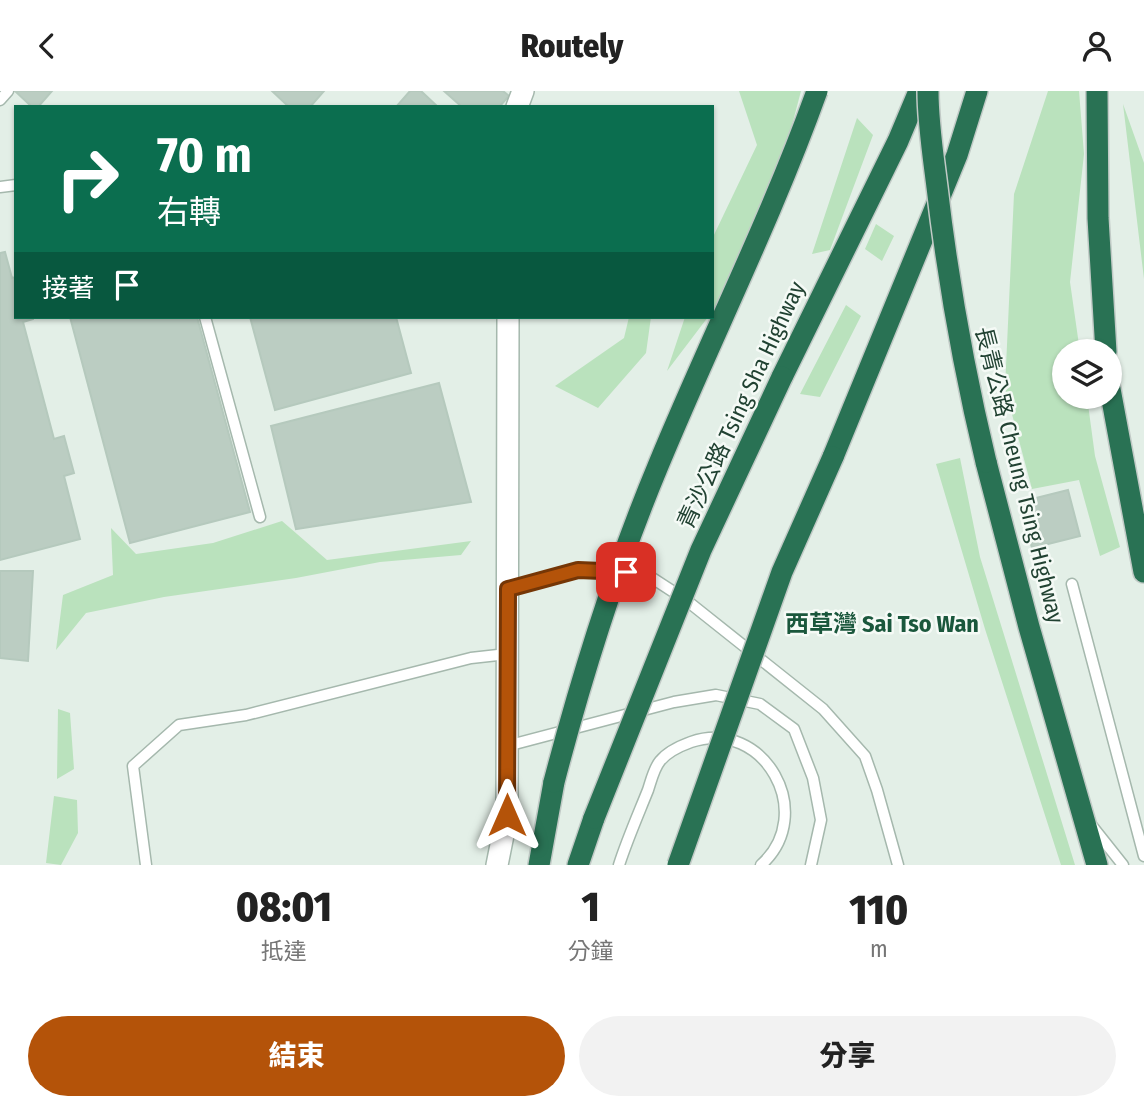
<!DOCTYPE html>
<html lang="zh-TW">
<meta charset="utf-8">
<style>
:root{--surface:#fff;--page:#f2f2f2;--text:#222;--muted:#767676;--accent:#b45309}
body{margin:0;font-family:"Fira Sans Condensed","Noto Sans TC",sans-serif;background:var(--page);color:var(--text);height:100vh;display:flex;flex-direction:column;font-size:26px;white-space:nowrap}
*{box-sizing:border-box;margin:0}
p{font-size:23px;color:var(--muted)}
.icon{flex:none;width:38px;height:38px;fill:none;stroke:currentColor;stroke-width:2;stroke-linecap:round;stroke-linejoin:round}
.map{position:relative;height:774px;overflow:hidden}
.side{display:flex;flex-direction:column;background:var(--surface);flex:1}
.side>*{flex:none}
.hud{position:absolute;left:14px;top:14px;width:700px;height:214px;border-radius:0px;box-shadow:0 2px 5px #0004;background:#0b6e4f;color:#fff;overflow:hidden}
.fabs{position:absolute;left:1052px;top:248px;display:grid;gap:14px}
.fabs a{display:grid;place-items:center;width:70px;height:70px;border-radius:50%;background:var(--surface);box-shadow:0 2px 5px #0004;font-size:35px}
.pin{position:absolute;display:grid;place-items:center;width:60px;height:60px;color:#fff;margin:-30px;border-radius:14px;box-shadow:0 4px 10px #0006}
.me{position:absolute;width:77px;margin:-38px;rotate:0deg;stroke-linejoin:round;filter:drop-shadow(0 0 5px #0008)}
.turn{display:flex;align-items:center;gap:24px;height:147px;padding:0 28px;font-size:32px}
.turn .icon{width:91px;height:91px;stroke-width:2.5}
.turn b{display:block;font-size:49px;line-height:60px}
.then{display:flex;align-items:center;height:66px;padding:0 28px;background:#0003;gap:14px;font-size:26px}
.eta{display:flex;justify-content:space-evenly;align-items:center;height:119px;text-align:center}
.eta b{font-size:42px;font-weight:800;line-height:49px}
.cta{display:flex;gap:14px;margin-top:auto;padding:14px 28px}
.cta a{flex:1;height:80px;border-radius:42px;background:var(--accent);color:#fff;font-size:28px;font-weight:800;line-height:80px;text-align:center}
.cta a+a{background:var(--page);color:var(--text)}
header{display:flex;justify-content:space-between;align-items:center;height:91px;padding:0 28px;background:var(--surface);font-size:32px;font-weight:800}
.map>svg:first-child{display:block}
.green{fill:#bae2bd}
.building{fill:#bbcdc2;stroke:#b5c9bd;stroke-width:2}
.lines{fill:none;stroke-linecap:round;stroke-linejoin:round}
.lane-casing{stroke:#a5b8ad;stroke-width:13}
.street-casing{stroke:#a5b8ad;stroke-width:24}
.highway-casing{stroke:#c1cac6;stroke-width:24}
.lane{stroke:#fff;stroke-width:10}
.street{stroke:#fff;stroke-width:21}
.highway{stroke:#297254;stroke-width:21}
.highway-bridge-casing{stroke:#c1cac6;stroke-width:24;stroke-linecap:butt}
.highway-bridge{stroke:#297254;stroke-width:21}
.route-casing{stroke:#753606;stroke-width:18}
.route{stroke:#b45309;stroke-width:12}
.labels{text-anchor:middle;stroke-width:5;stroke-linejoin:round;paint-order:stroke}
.street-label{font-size:23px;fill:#214232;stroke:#f5faf6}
.neighbourhood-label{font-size:24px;font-weight:bold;fill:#1a573c;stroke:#f5faf6}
</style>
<header><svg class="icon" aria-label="back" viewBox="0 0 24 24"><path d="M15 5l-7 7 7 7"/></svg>Routely<svg class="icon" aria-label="person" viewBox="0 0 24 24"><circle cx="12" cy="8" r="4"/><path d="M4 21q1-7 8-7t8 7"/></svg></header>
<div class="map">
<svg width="1144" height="774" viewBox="0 0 1144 774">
<rect width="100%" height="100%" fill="#e3efe7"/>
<!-- green -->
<path class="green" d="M739,0H801L791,38L734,192L712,220V148L757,54Z
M1048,0H1079L1084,63L1070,191L1080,261H1064V306H1087L1095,365L1120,456L1100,465L1079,389L1032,398L1005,297L1014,103Z
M1123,13L1144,72V188Z
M857,27L873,44L830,159L812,163Z
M876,133L894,145L882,170L865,158Z
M846,214L861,225L820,306L800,303Z
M629,226H651L646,262L598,317L555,295L624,247Z
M685,226H708L667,280Z
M960,367L980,466L1075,774H1061L985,538L936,373Z
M282,430L327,469L471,450L461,464L380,471L296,487L164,506L86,522L56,559L63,504L113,484L111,437L136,463L213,452Z
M58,618L70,622L74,678L57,688Z
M54,705L77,709L78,742L61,774L46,772Z"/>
<!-- building -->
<path class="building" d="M15,0H52L38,16H32Z
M272,0H324L310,16H289Z
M410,0H421L438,16H396Z
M444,0H503L509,5L499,16H462Z
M5,161L12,187L16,186V226H33V228L23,231L54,348L64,345L74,382L64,385L80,448L0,469V162Z
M70,226H197L250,421L130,452Z
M250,226H396L411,282L275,319Z
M439,292L471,411L296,438L271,335Z
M1068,399L1080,445L1032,457L1020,411Z
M0,480H33L28,570L0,567Z"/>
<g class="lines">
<defs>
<path id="lane" d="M0,9L8,0
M0,96L16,94
M205,226L260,426
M1072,493L1144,765
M508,498L578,479L607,478L646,483L686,509L823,618L865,665L877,699L898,774
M507,655L674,611L716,604L760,613L794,638L813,687L821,729L811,774
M1092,735L1123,774
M146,774L133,675L179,634L246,624L471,567L507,563
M619,774C627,749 638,724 648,699C651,690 654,677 660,670C668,660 680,655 691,651C764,626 818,723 761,774"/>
<path id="street" d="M517,16L523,0
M497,774L507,724L508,226"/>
<path id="highway" d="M1097,0L1098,127L1106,261
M782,286L898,50L919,0
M1110,298L1144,481
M833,366L957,64L977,0
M986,371L1029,536L1097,774
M539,774L554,691
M578,774L594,727"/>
</defs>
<!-- lane casing -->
<use href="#lane" class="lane-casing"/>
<!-- street casing -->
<use href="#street" class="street-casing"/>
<!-- highway casing -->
<use href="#highway" class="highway-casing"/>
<!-- lane -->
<use href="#lane" class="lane"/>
<!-- street -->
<use href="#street" class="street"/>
<!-- highway -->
<use href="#highway" class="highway"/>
<defs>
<path id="highway-bridge" d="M928,0C928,32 933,64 937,96C948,189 964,280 986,371
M554,691C582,584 615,478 658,375C710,249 771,128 817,0
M594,727L701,459L782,286
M678,774L782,481L833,366"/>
</defs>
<!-- highway-bridge casing -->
<use href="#highway-bridge" class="highway-bridge-casing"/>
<!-- highway-bridge -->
<use href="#highway-bridge" class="highway-bridge"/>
</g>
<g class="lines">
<defs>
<path id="route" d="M507,724L508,498L578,479L626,481"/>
</defs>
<!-- route casing -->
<use href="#route" class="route-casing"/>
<!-- route -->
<use href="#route" class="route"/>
</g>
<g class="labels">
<!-- street labels -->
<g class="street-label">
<text transform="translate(741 314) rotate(-65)" y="8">青沙公路 Tsing Sha Highway</text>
<text transform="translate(1020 384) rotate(76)" y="8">長青公路 Cheung Tsing Highway</text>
</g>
<!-- neighbourhood labels -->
<g class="neighbourhood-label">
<text x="882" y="541">西草灣 Sai Tso Wan</text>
</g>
</g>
</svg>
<div class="fabs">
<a><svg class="icon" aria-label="layers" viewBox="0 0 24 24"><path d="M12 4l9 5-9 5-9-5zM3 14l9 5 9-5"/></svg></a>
</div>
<div class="pin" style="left:626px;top:481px;background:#d93025"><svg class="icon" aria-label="arrive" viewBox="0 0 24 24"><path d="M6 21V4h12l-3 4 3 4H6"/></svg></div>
<svg class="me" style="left:507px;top:724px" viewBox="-20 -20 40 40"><path d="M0-17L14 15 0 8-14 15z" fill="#b45309" stroke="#fff" stroke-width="4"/></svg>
<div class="hud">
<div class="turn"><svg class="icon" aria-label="right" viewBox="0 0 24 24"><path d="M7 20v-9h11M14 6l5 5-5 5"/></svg><div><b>70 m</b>右轉</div></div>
<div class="then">接著<svg class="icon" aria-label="arrive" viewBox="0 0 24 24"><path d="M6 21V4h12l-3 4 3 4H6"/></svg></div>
</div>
</div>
<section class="side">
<div class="eta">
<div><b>08:01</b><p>抵達</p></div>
<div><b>1</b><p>分鐘</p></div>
<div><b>110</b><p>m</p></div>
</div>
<div class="cta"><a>結束</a><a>分享</a></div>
</section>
